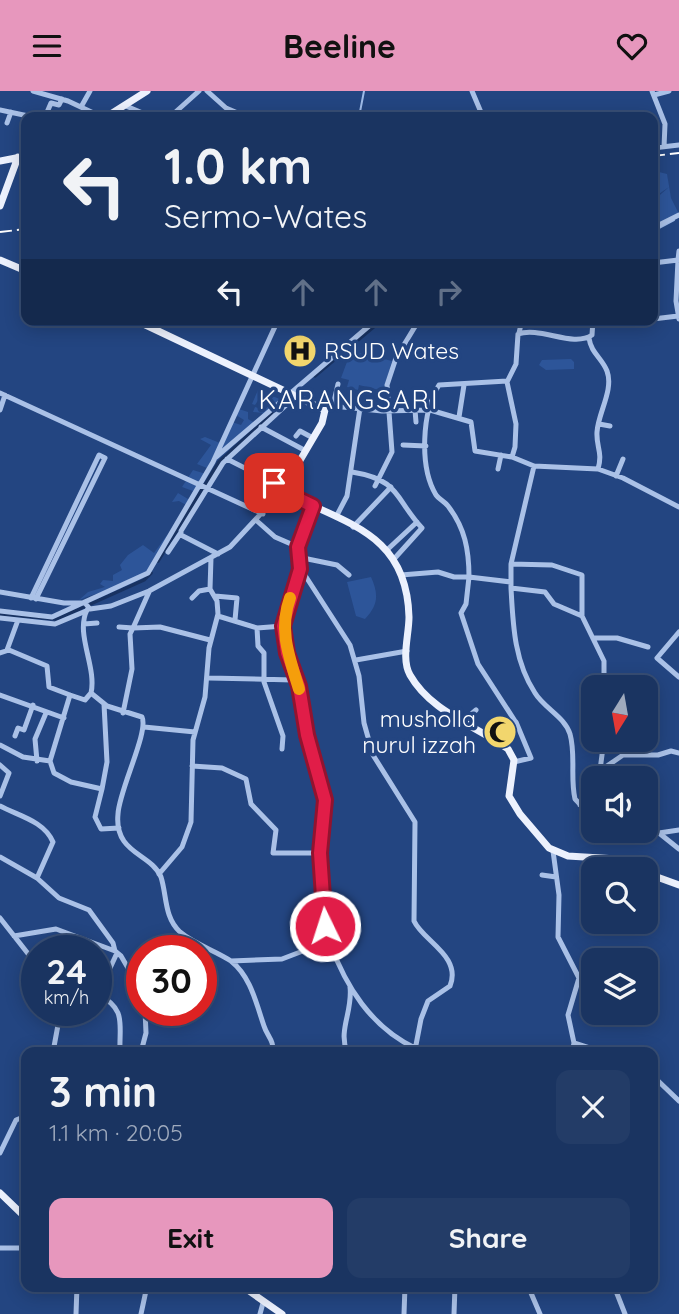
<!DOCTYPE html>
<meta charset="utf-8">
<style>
:root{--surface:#1a3461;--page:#233c67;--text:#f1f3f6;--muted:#9faabd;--line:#384f76;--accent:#e797bd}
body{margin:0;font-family:Quicksand,sans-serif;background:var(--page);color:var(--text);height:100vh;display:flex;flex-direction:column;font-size:26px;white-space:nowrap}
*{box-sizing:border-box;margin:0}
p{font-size:23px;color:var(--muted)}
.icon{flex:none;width:38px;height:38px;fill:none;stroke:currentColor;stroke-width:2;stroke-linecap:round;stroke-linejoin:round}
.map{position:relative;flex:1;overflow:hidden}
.panel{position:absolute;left:21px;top:956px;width:637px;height:245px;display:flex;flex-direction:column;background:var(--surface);border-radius:14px;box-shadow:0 4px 18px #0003,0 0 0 2px var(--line)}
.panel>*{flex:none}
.top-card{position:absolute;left:21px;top:21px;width:637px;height:214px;border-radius:14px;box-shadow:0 4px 18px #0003,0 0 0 2px var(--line);background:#1a3461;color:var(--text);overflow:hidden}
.needle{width:46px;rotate:191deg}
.buttons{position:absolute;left:581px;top:584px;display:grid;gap:14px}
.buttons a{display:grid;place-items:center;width:77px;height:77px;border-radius:14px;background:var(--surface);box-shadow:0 4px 18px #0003,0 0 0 2px var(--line);font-size:35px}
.speed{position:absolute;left:21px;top:844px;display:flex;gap:14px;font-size:35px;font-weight:700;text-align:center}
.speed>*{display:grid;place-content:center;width:91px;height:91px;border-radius:50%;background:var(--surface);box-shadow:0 4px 18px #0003,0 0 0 2px var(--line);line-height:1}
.speed small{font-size:18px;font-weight:400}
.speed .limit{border:10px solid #d22;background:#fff;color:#111}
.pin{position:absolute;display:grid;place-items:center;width:60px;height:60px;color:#fff;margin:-30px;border-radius:14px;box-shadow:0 4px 10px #0006}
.me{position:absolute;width:77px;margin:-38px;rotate:356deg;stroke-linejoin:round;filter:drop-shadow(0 0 5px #0008)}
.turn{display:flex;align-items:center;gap:24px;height:147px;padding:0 28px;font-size:32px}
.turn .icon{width:91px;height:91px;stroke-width:2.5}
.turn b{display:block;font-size:49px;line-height:60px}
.lanes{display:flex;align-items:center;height:66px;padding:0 28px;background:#0003;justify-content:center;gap:35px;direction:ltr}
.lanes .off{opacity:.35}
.round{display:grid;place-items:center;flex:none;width:74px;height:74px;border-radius:14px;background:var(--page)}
.summary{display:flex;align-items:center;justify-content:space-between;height:119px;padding:0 28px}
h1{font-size:42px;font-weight:800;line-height:52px}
.button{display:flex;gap:14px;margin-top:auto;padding:14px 28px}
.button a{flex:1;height:80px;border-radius:14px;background:var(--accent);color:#111;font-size:28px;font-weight:800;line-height:80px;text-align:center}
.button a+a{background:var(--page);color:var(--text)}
header{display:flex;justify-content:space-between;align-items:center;height:91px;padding:0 28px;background:var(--accent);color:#111;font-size:32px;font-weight:800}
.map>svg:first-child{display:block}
.green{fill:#2d5599}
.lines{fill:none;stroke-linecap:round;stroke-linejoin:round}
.stream{stroke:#9ebbe8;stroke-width:2}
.canal{stroke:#183261;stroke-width:3.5}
.minor{stroke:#aac1e7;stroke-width:5}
.major{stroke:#ecf1fd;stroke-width:7}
.rail{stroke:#fff;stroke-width:2;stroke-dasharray:12 5;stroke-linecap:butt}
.route-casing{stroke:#92132f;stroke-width:18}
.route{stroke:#e11d48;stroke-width:12}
.slow{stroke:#f59e0b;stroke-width:12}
.labels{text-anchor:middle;stroke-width:7;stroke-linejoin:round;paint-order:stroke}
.poi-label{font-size:23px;fill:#fff;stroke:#234581;text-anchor:start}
.quarter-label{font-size:26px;letter-spacing:2px;fill:#fff;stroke:#234581}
</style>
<header><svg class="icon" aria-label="menu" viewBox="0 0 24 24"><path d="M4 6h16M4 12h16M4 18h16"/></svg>Beeline<svg class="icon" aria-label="heart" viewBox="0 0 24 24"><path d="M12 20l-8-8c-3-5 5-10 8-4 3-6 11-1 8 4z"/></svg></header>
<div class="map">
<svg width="679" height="1223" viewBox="0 0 679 1223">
<rect width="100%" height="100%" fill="#234581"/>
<!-- green -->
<path class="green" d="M653,73H657L659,81L667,83L671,107L679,123L653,135V110L669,96L653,107Z
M351,260L392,270L383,300L359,294L358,299L347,296L349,289L341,287Z
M571,268L574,271V278L546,279L539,274L542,269Z
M258,299L282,309L216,370L232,331L241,334L244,329L236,324L239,318L248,321V328L255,332L263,322L253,321L255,316L265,319L269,314L259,308L255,314L252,313Z
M205,346L220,352L207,377L197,373L211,354L200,348Z
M193,379L206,383L188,415L179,410L172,411L178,402L188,408L192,406L193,400L182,396Z
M167,444C157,491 117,494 79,509L88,501L105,496L100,493L103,489L113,490V484L122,479L120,474L128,464L143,454L154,462Z
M371,486C379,504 378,514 365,528L356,525L347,491Z"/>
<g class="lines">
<!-- stream -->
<path class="stream" d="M359,26L364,0
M657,138L674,129"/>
<!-- canal -->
<path class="canal" d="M315,285L382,229
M158,470L219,371L288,308
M0,523L57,528L144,489L151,482"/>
<!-- minor -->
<path class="minor" d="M33,0L68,10L102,26
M207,0L226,17L247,26
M472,0L483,26
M652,0L665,33L664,56
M654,4L669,0
M126,15L152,26
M81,16L90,0
M0,19L33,26
M45,26L51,12L59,14L62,8
M170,26L199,0
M269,26L270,24
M7,32L11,21
M653,57L679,54
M653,137L679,124
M678,169L676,210L679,228
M653,172L678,169L679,160
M653,228L678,225
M645,229H646
M519,242L522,229
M589,247C591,262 602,267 607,280C614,299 598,322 597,341C596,356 603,361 598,378
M0,302L263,423
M333,315L338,293
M0,319L5,304
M325,319L333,315L382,320L430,319L471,331L475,360L512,366L534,375L598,378L623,387L679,416
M415,319L416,331
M459,326L464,294
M599,333L610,335
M261,336L306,360
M296,345L300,340L313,347
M403,354L426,355
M216,366L376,229
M512,366L515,356L516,333L507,291L516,273L518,243C540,235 573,257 592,244L593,229
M534,375L511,473V497L545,501L554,513L582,525L604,570V597
M498,378L501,364
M352,381C401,389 394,407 422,437L394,468
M616,385L623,368
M375,395L392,361L387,294L396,267L419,229
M313,415L297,459L299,475L350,554L359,585L364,632L373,664L415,731L414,830C423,850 462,865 450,895L428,910L421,928L415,959
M336,426L347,405L360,317
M257,430L275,446L298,456
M353,436L391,396
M388,458L417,431
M168,461L180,443
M218,463L181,444V440L223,372L296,305
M298,466L337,474L349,484
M511,473L552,474L582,484V525
M401,484L438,481L454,486H469C469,459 465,437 448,415C445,411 439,408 436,404C419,376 422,320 439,294L507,290
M511,491L469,486L466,513L461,522L478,573L515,630
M511,497C513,533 514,570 535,602C544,617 565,626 570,643C576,664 570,687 575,708L593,727
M0,501L64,512H85L90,518L111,515L149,500L230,456L282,400L274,392L227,368
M149,501L133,537L160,536L210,549
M215,505L237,507L235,529
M31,507L99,364L105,367L36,508
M192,507L199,500L210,498
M87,519C75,543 97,576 91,602
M0,520L52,526L148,482L213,371L278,229
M218,525L257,537L258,555L264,562V591L283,645L282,658
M0,527L55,533L86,520
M84,533L97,532
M119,536L133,537L130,543L132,578L123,622
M257,537L283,535
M679,541L657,567L679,586
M595,547H617L648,556
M7,559L18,529
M0,562L9,559L47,575L49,596L70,604
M356,569L407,560
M209,587L293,589L299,595L307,644L325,709L320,762L325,835
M295,590L283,535L301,478
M0,604L64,627
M462,631L476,619
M144,636L195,641
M15,645L18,637L24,639L33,614
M488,645L516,631L531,667L514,671
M0,654L23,666L50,670L70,604L85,609L91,602L107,615L142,626C149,641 119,699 118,723C114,763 151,762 161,786C167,805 164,826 180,841C194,853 216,860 231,870L282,868L329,850C346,896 371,936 415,957
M37,670L35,648L46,622
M50,670L54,682L71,691L102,698L95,726L101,738L119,737
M0,674L9,682L0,705
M192,675L222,677L246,688L251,713L276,739L273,762H320
M600,679L604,649
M102,698L107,671L104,613
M580,714L591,686L623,664H658L671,660L679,662
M0,715C19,725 44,730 53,751L37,787L0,766
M646,736L659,742L679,758
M659,742L679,739
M553,760L559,804L558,846L579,887L568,924L574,952L572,961
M159,783L182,756L191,731L193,649L205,606L209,557L218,523L217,510L210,498L211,467
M542,784L556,786
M37,787L59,807L89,819L113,852L115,860
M0,827L33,869L37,883
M14,845L56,838L115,860L121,865L142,901
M329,850L325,835L336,838
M117,862L98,903C127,919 119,932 120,961
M231,870C251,886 256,912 264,935C267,945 275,950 272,961
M153,919L158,922
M574,952L602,961
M53,961L58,934L55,919
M141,961L146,942L145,919
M347,961C338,939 353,920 350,896
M653,985L679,1010
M0,1062L16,1029L26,1025
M0,1157H26
M528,1195L540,1223
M614,1195L625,1223
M76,1223L77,1195
M141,1223L147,1195
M260,1223L263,1212
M404,1223L405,1195
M454,1223L455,1195"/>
<!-- major -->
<path class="major" d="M106,26L147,0
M0,70L26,65
M0,115L18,66
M0,169L26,180
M135,229L325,319L322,332L282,400C345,433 407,441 409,526C409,544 401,568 410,584C431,621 475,634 508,658L514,669L509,705L520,723L549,757L568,765L617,768L640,779
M646,782L679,794
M0,1102L26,1127
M242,1195L282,1223"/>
<!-- rail -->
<path class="rail" d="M653,65L679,62
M0,141L26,138"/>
</g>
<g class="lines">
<defs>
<path id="route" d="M274,392L282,400L313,415L298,456L300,478L283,535L287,562L299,595L307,644L325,709L320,762L325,835"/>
</defs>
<!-- route casing -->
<use href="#route" class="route-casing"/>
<!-- route -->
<use href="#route" class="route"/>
<!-- slow -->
<path class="slow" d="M290,507C278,540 290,568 299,598"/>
</g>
<!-- icons -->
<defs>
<symbol id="hospital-disc" viewBox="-11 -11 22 22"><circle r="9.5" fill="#f2d66d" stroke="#234581"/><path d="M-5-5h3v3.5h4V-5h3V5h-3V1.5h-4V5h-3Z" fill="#111"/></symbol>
<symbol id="mosque-disc" viewBox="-11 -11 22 22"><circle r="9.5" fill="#f2d66d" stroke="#234581"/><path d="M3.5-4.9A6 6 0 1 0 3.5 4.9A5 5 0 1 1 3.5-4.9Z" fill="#111"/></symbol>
</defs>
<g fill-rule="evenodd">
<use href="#hospital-disc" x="281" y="241" width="38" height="38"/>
<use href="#mosque-disc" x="481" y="622" width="38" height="38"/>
</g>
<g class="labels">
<!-- poi labels -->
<g class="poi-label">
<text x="324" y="268">RSUD Wates</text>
<text x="476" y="636" text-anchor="end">musholla<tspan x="476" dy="26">nurul izzah</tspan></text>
</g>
<!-- quarter labels -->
<g class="quarter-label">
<text x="349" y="318">KARANGSARI</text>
</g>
</g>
</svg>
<div class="buttons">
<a><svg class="needle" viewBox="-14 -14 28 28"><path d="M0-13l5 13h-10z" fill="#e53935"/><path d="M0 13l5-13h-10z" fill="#9faabd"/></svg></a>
<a><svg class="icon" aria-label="sound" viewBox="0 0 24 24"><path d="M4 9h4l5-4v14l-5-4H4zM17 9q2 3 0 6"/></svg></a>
<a><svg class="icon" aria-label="search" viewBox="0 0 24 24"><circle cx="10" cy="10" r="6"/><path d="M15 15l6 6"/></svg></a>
<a><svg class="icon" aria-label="layers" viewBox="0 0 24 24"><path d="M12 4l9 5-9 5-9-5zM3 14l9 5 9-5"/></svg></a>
</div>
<div class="speed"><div>24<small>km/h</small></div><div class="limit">30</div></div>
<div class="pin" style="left:274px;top:392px;background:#d93025"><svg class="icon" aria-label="arrive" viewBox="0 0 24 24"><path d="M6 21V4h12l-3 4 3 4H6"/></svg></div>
<svg class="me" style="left:325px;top:835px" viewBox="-20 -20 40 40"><circle r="17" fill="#e11d48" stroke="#fff" stroke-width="3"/><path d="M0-11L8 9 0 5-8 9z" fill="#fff"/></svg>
<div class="top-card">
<div class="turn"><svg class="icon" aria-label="left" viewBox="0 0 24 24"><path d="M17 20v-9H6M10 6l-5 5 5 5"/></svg><div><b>1.0 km</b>Sermo-Wates</div></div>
<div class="lanes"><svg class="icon" aria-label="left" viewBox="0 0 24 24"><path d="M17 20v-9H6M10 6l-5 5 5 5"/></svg><svg class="icon off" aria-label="ahead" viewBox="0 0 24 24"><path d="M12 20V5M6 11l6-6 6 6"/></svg><svg class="icon off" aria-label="ahead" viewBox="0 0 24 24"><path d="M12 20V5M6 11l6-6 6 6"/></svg><svg class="icon off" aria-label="right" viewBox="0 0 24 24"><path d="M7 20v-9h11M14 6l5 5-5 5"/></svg></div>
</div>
<section class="panel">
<div class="summary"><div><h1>3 min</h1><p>1.1 km · 20:05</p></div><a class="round"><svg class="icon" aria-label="close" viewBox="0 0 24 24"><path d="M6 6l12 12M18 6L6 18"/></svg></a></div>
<div class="button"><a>Exit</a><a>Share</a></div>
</section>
</div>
